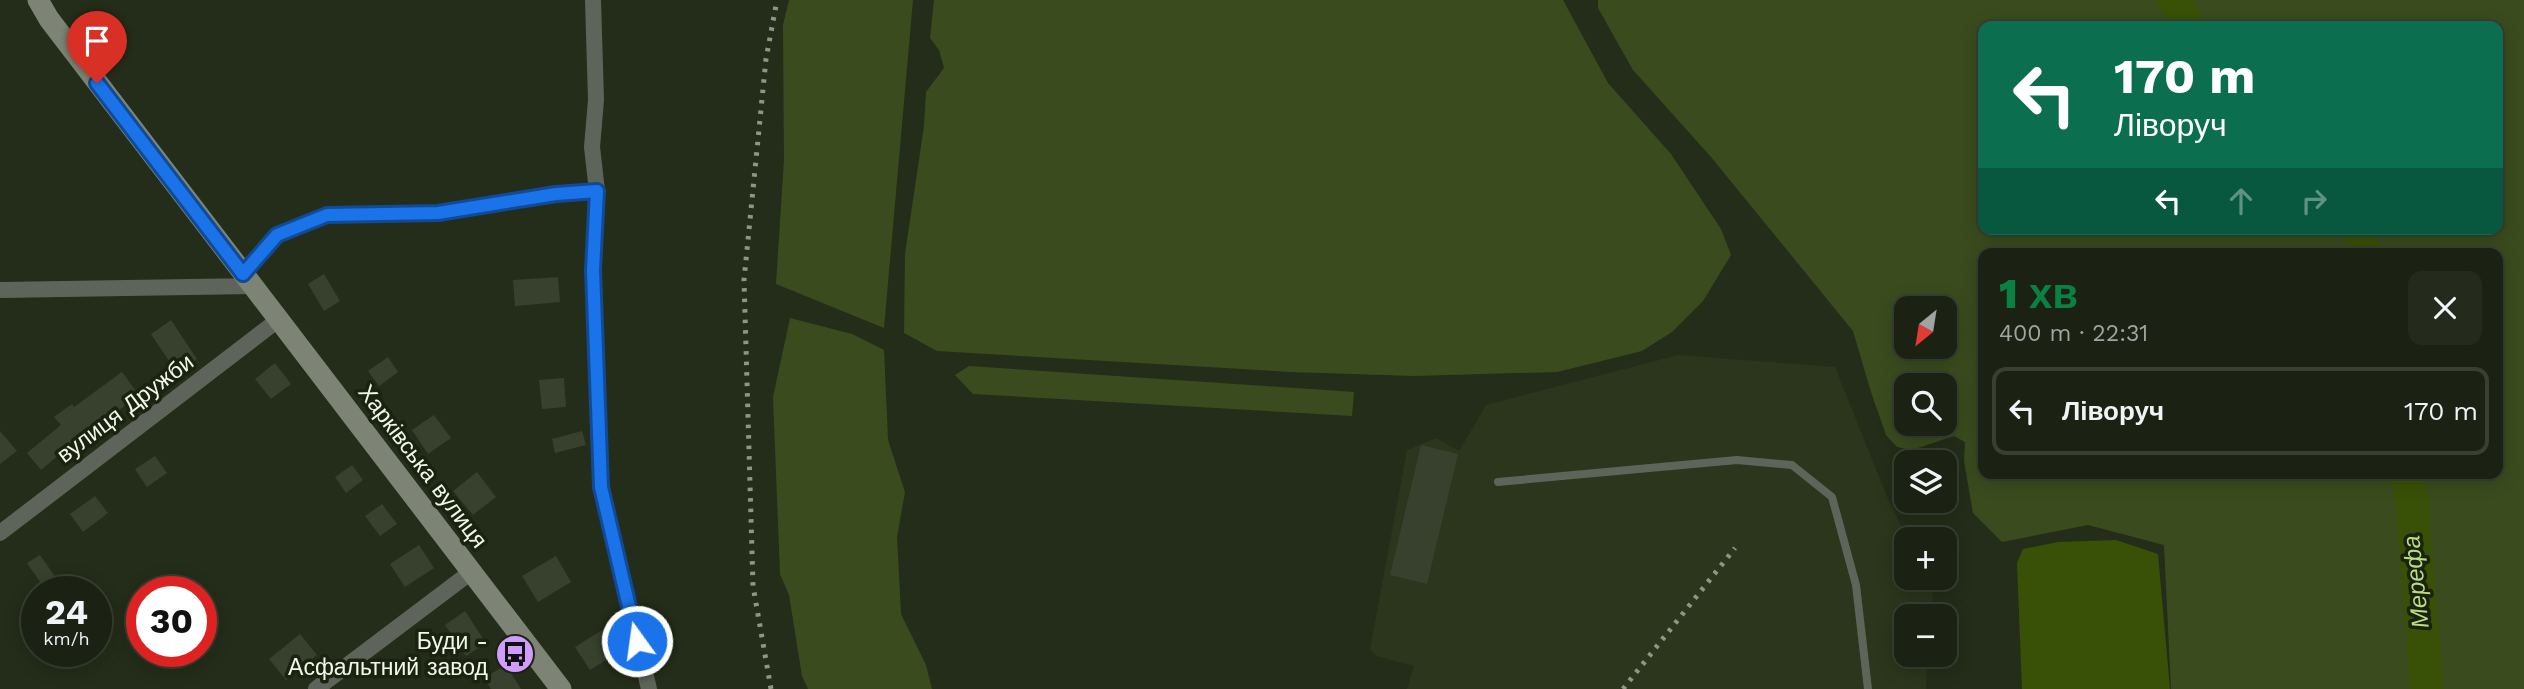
<!DOCTYPE html>
<html lang="uk">
<meta charset="utf-8">
<style>
:root{--surface:#1b2213;--page:#242a1c;--text:#f1f3f6;--muted:#a0a4a0;--line:#393f33;--accent:#0b8043}
body{margin:0;font-family:"Work Sans",sans-serif;background:var(--page);color:var(--text);height:100vh;display:flex;flex-direction:column;font-size:26px;white-space:nowrap}
*{box-sizing:border-box;margin:0}
p{font-size:23px;color:var(--muted)}
.icon{flex:none;width:38px;height:38px;fill:none;stroke:currentColor;stroke-width:2;stroke-linecap:round;stroke-linejoin:round}
.map{position:relative;flex:1;overflow:hidden}
.panel{position:absolute;left:1978px;top:248px;width:525px;height:231px;display:flex;flex-direction:column;background:var(--surface);border-radius:14px;box-shadow:0 4px 18px #0003,0 0 0 2px var(--line)}
.panel>*{flex:none}
.guide{position:absolute;left:1978px;top:21px;width:525px;height:214px;border-radius:14px;box-shadow:0 4px 18px #0003,0 0 0 2px var(--line);background:#0b6e4f;color:#fff;overflow:hidden}
.needle{width:46px;rotate:210deg}
.tools{position:absolute;left:1894px;top:296px;display:grid;gap:14px}
.tools a{display:grid;place-items:center;width:63px;height:63px;border-radius:14px;background:var(--surface);box-shadow:0 4px 18px #0003,0 0 0 2px var(--line);font-size:35px}
.speed{position:absolute;left:21px;top:576px;display:flex;gap:14px;font-size:35px;font-weight:700;text-align:center}
.speed>*{display:grid;place-content:center;width:91px;height:91px;border-radius:50%;background:var(--surface);box-shadow:0 4px 18px #0003,0 0 0 2px var(--line);line-height:1}
.speed small{font-size:18px;font-weight:400}
.speed .limit{border:10px solid #d22;background:#fff;color:#111}
.pin{position:absolute;display:grid;place-items:center;width:60px;height:60px;color:#fff;margin:-72px -30px;border-radius:50% 50% 50% 0;rotate:-45deg;box-shadow:0 0 7px #0007}
.pin .icon{rotate:45deg}
.me{position:absolute;width:77px;margin:-38px;rotate:346deg;stroke-linejoin:round;filter:drop-shadow(0 0 5px #0008)}
.turn{display:flex;align-items:center;gap:24px;height:147px;padding:0 21px;font-size:32px}
.turn .icon{width:91px;height:91px;stroke-width:2.5}
.turn b{display:block;font-size:49px;line-height:60px}
.lanes{display:flex;align-items:center;height:66px;padding:0 21px;background:#0003;justify-content:center;gap:35px;direction:ltr}
.lanes .off{opacity:.35}
.round{display:grid;place-items:center;flex:none;width:74px;height:74px;border-radius:14px;background:var(--page)}
.overview{display:flex;align-items:center;justify-content:space-between;height:119px;padding:0 21px}
h1{font-size:42px;font-weight:800;line-height:52px;color:var(--accent)}
ul{padding:0;list-style:none}
li{display:flex;align-items:center;gap:21px;height:88px;margin:0 14px 10px;padding:0 7px;border:4px solid var(--line);border-radius:14px}
li div{flex:1}
li b{display:block;font-size:26px}
li em{font-style:normal}
.map>svg:first-child{display:block}
.built{fill:#2b361c}
.green{fill:#3a4c1e;fill-rule:evenodd}
.water{fill:#395106}
.lines{fill:none;stroke-linecap:round;stroke-linejoin:round}
.river{stroke:#395106;stroke-width:33}
.building{fill:#38412d}
.lane{stroke:#5f645a;stroke-width:8}
.street{stroke:#5f645a;stroke-width:16}
.secondary{stroke:#7d8475;stroke-width:21}
.rail{stroke:#8f9686;stroke-width:5;stroke-dasharray:3.5 7;stroke-linecap:butt}
.route-casing{stroke:#114b97;stroke-width:18}
.route{stroke:#1a73e8;stroke-width:12}
.labels{text-anchor:middle;stroke-width:7;stroke-linejoin:round;paint-order:stroke}
.street-label{font-size:23px;fill:#f1f7ea;stroke:#1b2310}
.poi-label{font-size:23px;fill:#f1f7ea;stroke:#1b2310;text-anchor:end}
.water-label{font-size:24px;font-style:italic;fill:#b7df7f;stroke:#1b2310}
</style>
<div class="map">
<svg width="2524" height="689" viewBox="0 0 2524 689">
<rect width="100%" height="100%" fill="#242d19"/>
<!-- built -->
<path class="built" d="M1678,355L1835,367L1888,499L1908,539H1906V578H1925L1933,595L1932,616H1906V654L1928,655L1926,689H1407L1414,666L1376,656L1370,649L1407,450L1436,438L1459,451L1486,405Z"/>
<!-- green -->
<path class="green" d="M789,0H913L884,328L776,284L784,160L783,25Z
M934,0H1563L1608,83L1671,154L1721,229L1731,255L1703,301L1672,332L1642,351L1557,372L1414,376L1291,372L937,351L904,333L905,254L924,126L926,92L944,68L939,50L930,38Z
M1598,0H2524V689H2171L2164,545L2088,525L2002,542L1973,513L1964,461L1965,442L1954,436L1912,450L1897,447L1886,435L1871,392L1853,331L1711,157L1633,70L1598,8ZM1983,26H2497V229H1983ZM1983,254H2497V474H1983ZM1944,308V346H1906V308ZM1906,385H1944V424H1906Z
M790,318L852,334L884,350L888,440L905,492L897,537L901,614L926,665L932,689H808L802,676L789,595L780,574L773,397Z
M969,366L1354,392L1352,416L973,394L955,375Z"/>
<!-- water -->
<path class="water" d="M2116,540L2158,554L2170,689H2022L2017,563L2023,549L2058,542Z"/>
<g class="lines">
<!-- river -->
<path class="river" d="M2174,0L2189,26
M2358,229L2364,254
M2406,474L2412,501L2427,689"/>
</g>
<!-- building -->
<path class="building" d="M324,274L340,301L324,311L308,284Z
M558,277L560,302L515,306L513,280Z
M171,320L197,359L177,373L151,334Z
M388,357L398,372L379,386L368,371Z
M275,363L291,384L271,399L255,379Z
M122,372L139,395L92,431L96,437L78,450L73,443L41,470L27,453L61,425L54,417L72,404L74,407Z
M564,378L566,407L542,409L539,380Z
M434,415L451,438L428,454L412,430Z
M0,431L17,451L0,464Z
M582,431L586,445L555,453L552,439Z
M1421,445L1458,454L1427,584L1390,575Z
M155,456L167,473L147,487L135,469Z
M352,465L363,480L346,493L335,477Z
M477,472L496,497L473,515L453,491Z
M95,496L108,513L83,532L70,514Z
M382,504L397,524L380,536L365,516Z
M419,545L434,568L405,587L390,564Z
M40,555L66,592H47L27,563Z
M556,556L571,582L538,602L522,576Z
M465,611L486,643L466,656L445,625Z
M602,630L617,653L590,670L575,647Z
M300,634L317,655L286,680L269,659Z
M506,665L521,689H491L484,678Z"/>
<g class="lines">
<!-- lane -->
<path class="lane" d="M1498,482L1737,460L1792,465L1832,497L1856,585L1868,689"/>
<!-- street -->
<path class="street" d="M593,0L596,100L592,147L597,191L593,270L601,487L649,689
M243,274L277,235L327,215L438,213L556,194L597,191
M0,290L253,286
M0,533L278,320
M316,689L471,572"/>
<!-- secondary -->
<path class="secondary" d="M38,0L49,19L561,689"/>
<!-- rail -->
<path class="rail" d="M771,689L753,586L744,280L766,59L777,0
M1623,689L1735,548"/>
</g>
<g class="lines">
<defs>
<path id="route" d="M97,83L243,274L277,235L327,215L438,213L556,194L597,191L593,270L601,487L637,641"/>
</defs>
<!-- route casing -->
<use href="#route" class="route-casing"/>
<!-- route -->
<use href="#route" class="route"/>
</g>
<!-- icons -->
<defs>
<symbol id="bus-disc" viewBox="-11 -11 22 22"><circle r="9.5" fill="#d09dff" stroke="#1b2310"/><path d="M-5-6H5V4H4V6H2V4H-2V6H-4V4H-5ZM-3.5-4V0h7V-4ZM-3.5 1.2v1.5H-2V1.2ZM2 1.2v1.5H3.5V1.2Z" fill="#111"/></symbol>
</defs>
<g fill-rule="evenodd">
<use href="#bus-disc" x="493" y="632" width="44" height="44"/>
</g>
<g class="labels">
<!-- street labels -->
<g class="street-label">
<text transform="translate(125 408) rotate(-37)" y="8">вулиця Дружби</text>
<text transform="translate(423 466) rotate(53)" y="8">Харківська вулиця</text>
</g>
<!-- poi labels -->
<g class="poi-label">
<text x="488" y="649">Буди -<tspan x="488" dy="26">Асфальтний завод</tspan></text>
</g>
<!-- water labels -->
<g class="water-label">
<text transform="translate(2416 582) rotate(-96)" y="8">Мерефа</text>
</g>
</g>
</svg>
<div class="tools">
<a><svg class="needle" viewBox="-14 -14 28 28"><path d="M0-13l5 13h-10z" fill="#e53935"/><path d="M0 13l5-13h-10z" fill="#a0a4a0"/></svg></a>
<a><svg class="icon" aria-label="search" viewBox="0 0 24 24"><circle cx="10" cy="10" r="6"/><path d="M15 15l6 6"/></svg></a>
<a><svg class="icon" aria-label="layers" viewBox="0 0 24 24"><path d="M12 4l9 5-9 5-9-5zM3 14l9 5 9-5"/></svg></a>
<a>+</a>
<a>−</a>
</div>
<div class="speed"><div>24<small>km/h</small></div><div class="limit">30</div></div>
<div class="pin" style="left:97px;top:83px;background:#d93025"><svg class="icon" aria-label="arrive" viewBox="0 0 24 24"><path d="M6 21V4h12l-3 4 3 4H6"/></svg></div>
<svg class="me" style="left:637px;top:641px" viewBox="-20 -20 40 40"><circle r="17" fill="#1a73e8" stroke="#fff" stroke-width="3"/><path d="M0-11L8 9 0 5-8 9z" fill="#fff"/></svg>
<div class="guide">
<div class="turn"><svg class="icon" aria-label="left" viewBox="0 0 24 24"><path d="M17 20v-9H6M10 6l-5 5 5 5"/></svg><div><b>170 m</b>Ліворуч</div></div>
<div class="lanes"><svg class="icon" aria-label="left" viewBox="0 0 24 24"><path d="M17 20v-9H6M10 6l-5 5 5 5"/></svg><svg class="icon off" aria-label="ahead" viewBox="0 0 24 24"><path d="M12 20V5M6 11l6-6 6 6"/></svg><svg class="icon off" aria-label="right" viewBox="0 0 24 24"><path d="M7 20v-9h11M14 6l5 5-5 5"/></svg></div>
</div>
<section class="panel">
<div class="overview"><div><h1>1 хв</h1><p>400 m · 22:31</p></div><a class="round"><svg class="icon" aria-label="close" viewBox="0 0 24 24"><path d="M6 6l12 12M18 6L6 18"/></svg></a></div>
<ul>
<li><svg class="icon" aria-label="left" viewBox="0 0 24 24"><path d="M17 20v-9H6M10 6l-5 5 5 5"/></svg><div><b>Ліворуч</b></div><em>170 m</em></li>
</ul>
</section>
</div>
